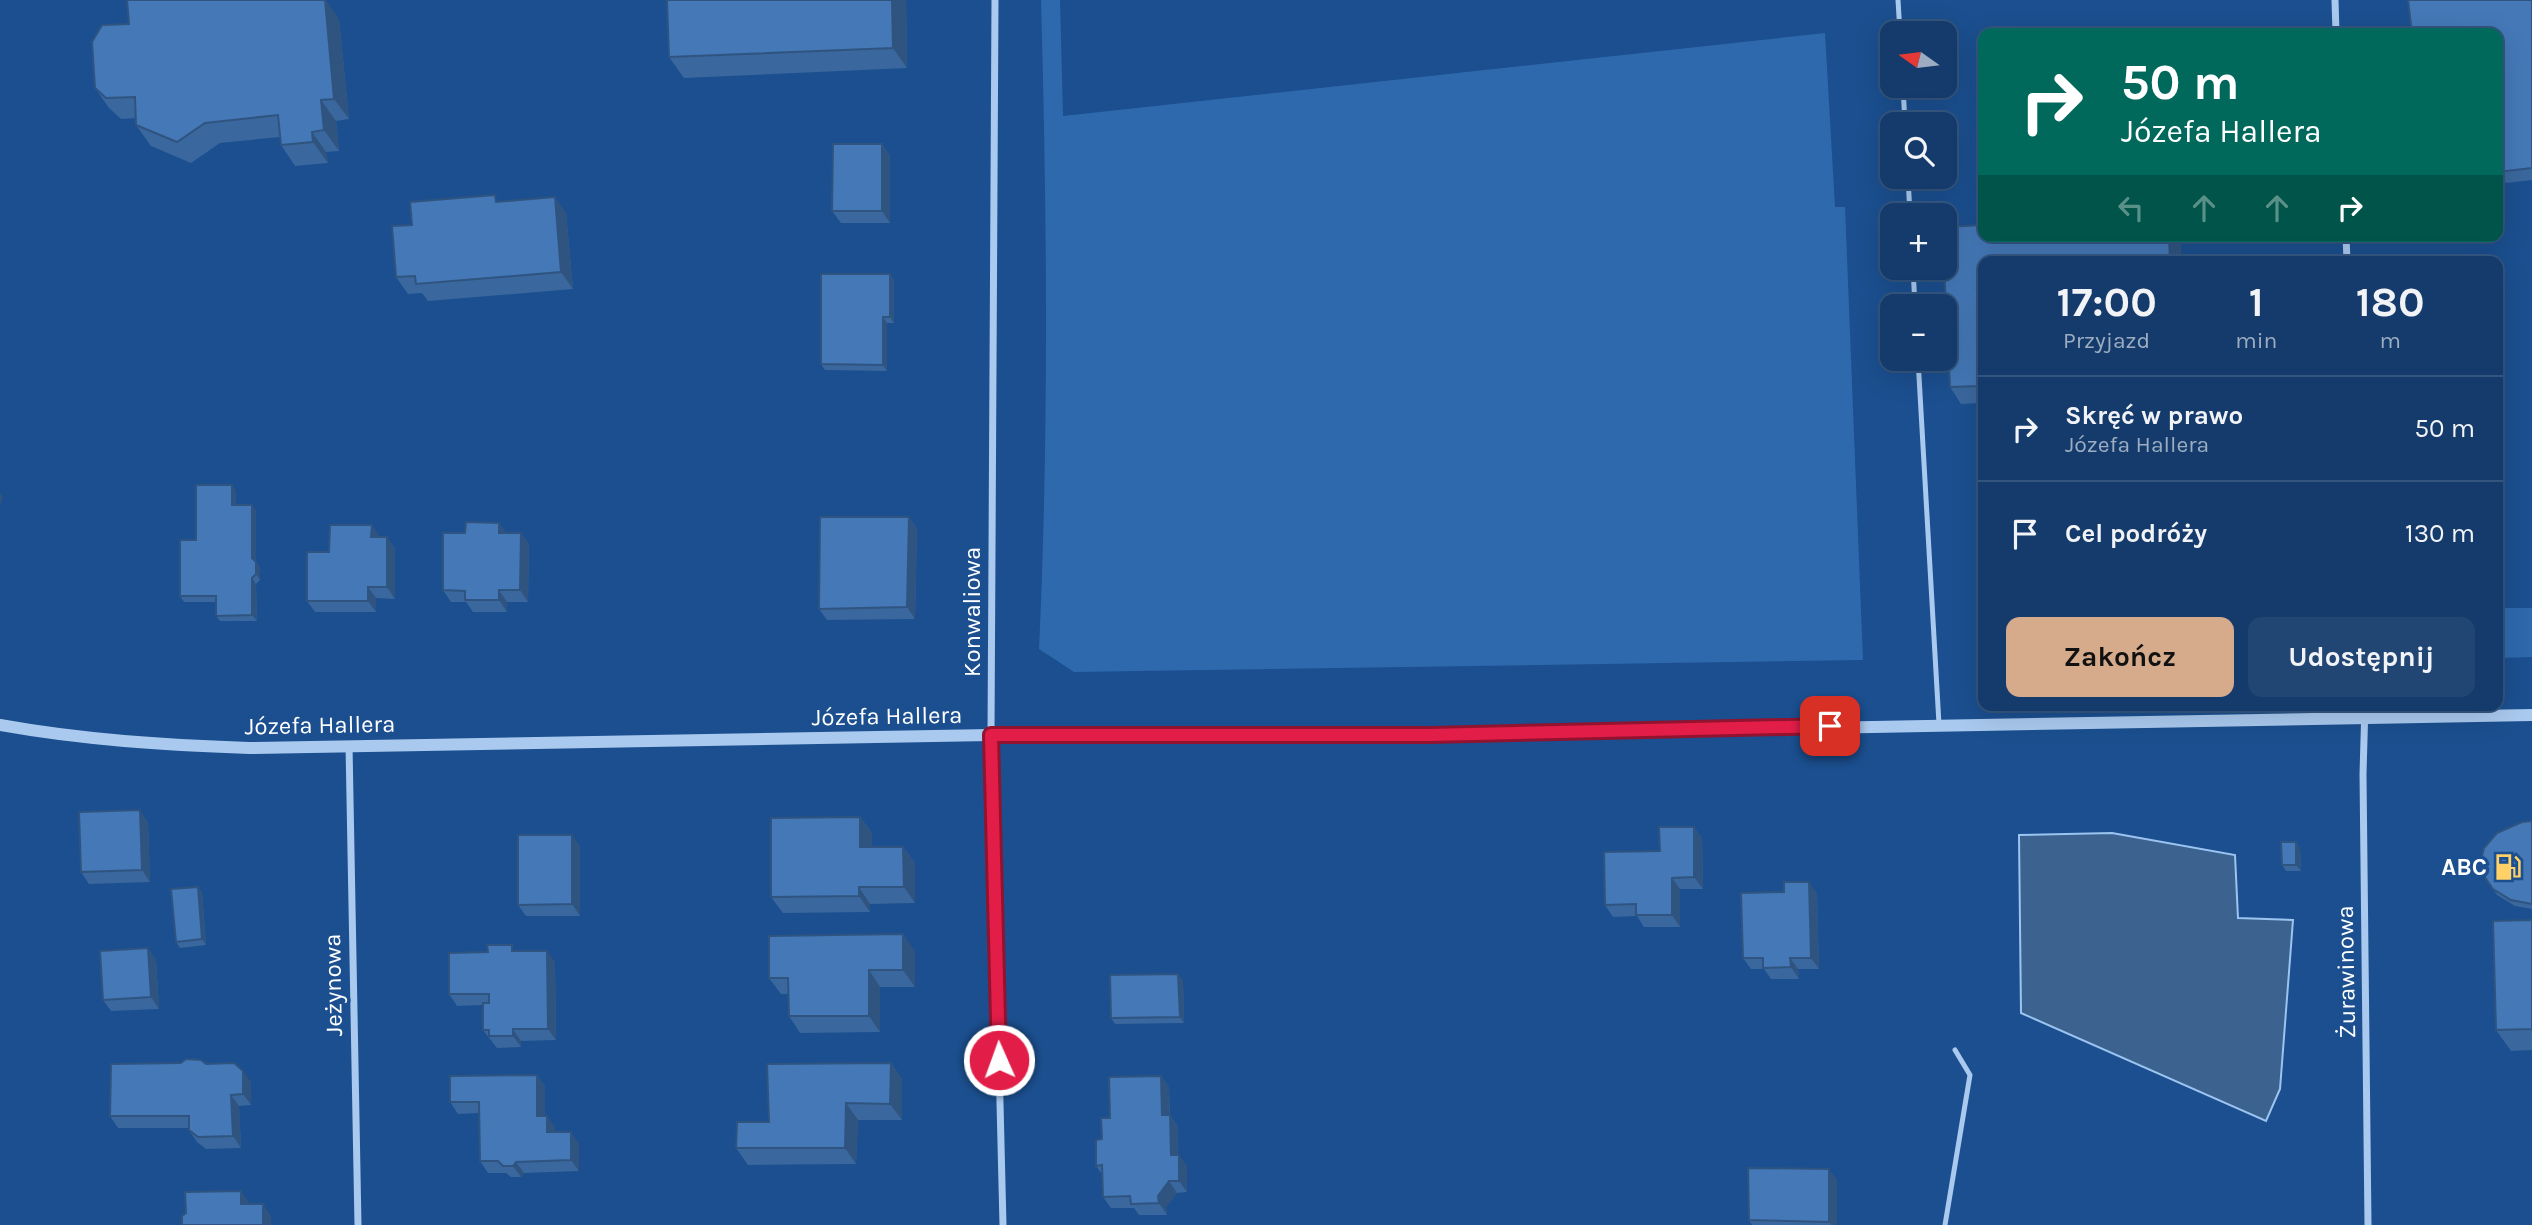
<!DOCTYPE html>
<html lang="pl">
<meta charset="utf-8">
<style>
:root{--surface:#143b6b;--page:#214673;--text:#f1f3f6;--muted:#9dadc1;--line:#33557e;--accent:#d6ab8b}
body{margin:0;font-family:Karla,sans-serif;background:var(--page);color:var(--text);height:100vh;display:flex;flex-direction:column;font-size:26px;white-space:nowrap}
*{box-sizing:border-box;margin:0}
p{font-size:23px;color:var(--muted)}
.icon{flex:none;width:38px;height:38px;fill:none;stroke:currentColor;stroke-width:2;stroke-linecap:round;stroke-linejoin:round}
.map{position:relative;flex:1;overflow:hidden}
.sheet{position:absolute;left:1978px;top:256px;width:525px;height:455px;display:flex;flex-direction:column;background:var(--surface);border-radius:14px;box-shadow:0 7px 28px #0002,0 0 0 2px var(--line)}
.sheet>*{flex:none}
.top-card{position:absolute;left:1978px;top:28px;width:525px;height:214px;border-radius:14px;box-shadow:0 7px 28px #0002,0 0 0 2px var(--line);background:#00695c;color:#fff;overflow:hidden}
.needle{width:46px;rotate:284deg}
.buttons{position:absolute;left:1880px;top:21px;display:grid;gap:14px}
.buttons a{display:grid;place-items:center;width:77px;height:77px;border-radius:14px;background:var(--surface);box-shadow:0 7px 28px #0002,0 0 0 2px var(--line);font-size:35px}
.pin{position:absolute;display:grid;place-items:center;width:60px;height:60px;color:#fff;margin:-30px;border-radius:14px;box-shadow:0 4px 10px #0006}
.me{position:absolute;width:77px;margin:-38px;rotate:358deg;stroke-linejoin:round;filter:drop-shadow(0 0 5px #0008)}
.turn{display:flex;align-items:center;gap:24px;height:147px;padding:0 28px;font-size:32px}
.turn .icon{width:91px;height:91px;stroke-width:2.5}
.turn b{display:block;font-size:49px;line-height:60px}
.lanes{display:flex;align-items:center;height:66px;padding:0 28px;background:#0003;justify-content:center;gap:35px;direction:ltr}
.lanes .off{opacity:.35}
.eta{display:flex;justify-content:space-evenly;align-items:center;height:119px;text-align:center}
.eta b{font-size:42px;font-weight:700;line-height:49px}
.button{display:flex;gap:14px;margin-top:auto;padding:14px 28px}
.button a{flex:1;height:80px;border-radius:14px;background:var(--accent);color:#111;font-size:28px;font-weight:700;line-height:80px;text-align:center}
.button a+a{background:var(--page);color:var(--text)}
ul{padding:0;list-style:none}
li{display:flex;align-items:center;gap:21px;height:105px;padding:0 28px;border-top:2px solid var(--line)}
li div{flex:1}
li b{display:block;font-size:26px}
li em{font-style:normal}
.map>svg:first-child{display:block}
.green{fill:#2e69ad}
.water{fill:#3c6290;stroke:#9cc4f0;stroke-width:2}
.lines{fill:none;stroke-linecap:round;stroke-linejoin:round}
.service{stroke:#a9c9ee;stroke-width:5}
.minor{stroke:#a9c9ee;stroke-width:7}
.tertiary{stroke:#a9c9ee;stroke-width:12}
.wall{fill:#3a679d}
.shaded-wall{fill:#305480}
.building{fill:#4478b7;stroke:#305480;stroke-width:2}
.route-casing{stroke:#92132f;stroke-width:18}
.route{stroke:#e11d48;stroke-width:12}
.labels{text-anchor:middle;stroke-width:7;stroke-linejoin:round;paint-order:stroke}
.street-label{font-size:24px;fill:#fff;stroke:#1b4f8f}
.poi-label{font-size:24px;font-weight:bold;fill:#fff;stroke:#1b4f8f;text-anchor:end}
</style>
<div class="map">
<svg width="2532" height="1225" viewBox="0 0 2532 1225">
<rect width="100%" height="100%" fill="#1b4f8f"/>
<!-- green -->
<path class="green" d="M1041,0H1060L1063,116L1825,33L1835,207H1845L1863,660L1074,672L1039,649C1049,433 1047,216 1041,0Z
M2497,608H2532V657L2497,658Z"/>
<!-- water -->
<path class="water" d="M2112,833L2235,855L2238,918L2293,920L2280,1089L2266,1121L2021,1013L2019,835Z"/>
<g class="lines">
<!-- service -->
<path class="service" d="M1898,0L1900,33
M1903,86L1905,124
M1908,177L1910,215
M1913,268L1915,306
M1918,359L1939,724
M1945,1225L1970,1075L1955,1050"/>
<!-- minor -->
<path class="minor" d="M995,0L991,735L1003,1225
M2335,0L2336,33
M2346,236L2347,261
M2365,705L2363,774L2368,1225
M349,745L358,1225"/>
<!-- tertiary -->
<path class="tertiary" d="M0,725C83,740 165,745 249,748L991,735H1429L2532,715"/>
</g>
<!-- wall -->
<path class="wall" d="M906,0L907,68L684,78L669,57Z
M2532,0V180L2506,183L2498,172L2497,33Z
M339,19L349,119L336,121L339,151L326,152L328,163L295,166L281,145L280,137L220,143L191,163L151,146L136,125V118L121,119L109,108L95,88Z
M882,144L890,156V223H841L832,211Z
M500,201L566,213L573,289L428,301L422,293L408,294L396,277L412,225Z
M1983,225V236H2180L2181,261H1983V439L1981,403L1961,404L1950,387L1944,268V227Z
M894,280V323H887V371L825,370L821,364Z
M236,491V505L256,510V562L260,568V580L256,584L257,621H220L216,616V602H184L180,596L196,540Z
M909,517L917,529L915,619L827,620L819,609Z
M499,523L506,533H521L529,544L528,602H507V612H473L466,602H451L443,590L465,533Z
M380,537L395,548V599L376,598V612H315L307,601L329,552Z
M860,817L872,833V847H903L915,863V903L870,904V912L783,913L771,897Z
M2532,821V909L2515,906L2497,895L2482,873Z
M148,822L150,882L89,884L81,872Z
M1694,827L1702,838L1703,889H1680V927H1644L1637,916L1613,917L1605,905L1660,851Z
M580,846V916H526L518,905Z
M2300,848L2301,871H2286L2282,865Z
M198,887L202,893L206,945L180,948L176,942Z
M1817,893L1819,969H1798L1799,979H1771L1764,969H1751L1743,958Z
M2532,920V1050L2511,1051L2496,1030Z
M517,951L555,962L556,1040L521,1041V1047L497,1048L483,1030V1005L457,1006L449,994Z
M915,951V987H880V1032L800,1033L789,1016L788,994H781L769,978Z
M156,960L159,1009L111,1011L103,1000Z
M1183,980L1184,1023L1115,1024L1111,1018Z
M891,1063L902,1079V1120H858L856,1164L748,1165L736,1148L769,1122Z
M206,1064L251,1082V1105L239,1106L241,1148L206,1149L197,1142L189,1130V1128H118L110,1116Z
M537,1075L545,1086V1116L555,1127V1132L579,1144V1171L524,1173L521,1177H511L506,1173H488L480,1161L479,1113L458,1114L450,1102Z
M1161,1076L1169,1087L1170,1115L1178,1127V1155L1187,1166V1192L1177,1193L1166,1207L1167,1215H1139L1134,1208H1111L1103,1197L1102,1174L1096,1166L1102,1139L1110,1118Z
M1837,1180V1225H1752L1749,1220Z"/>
<!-- shaded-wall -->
<path class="shaded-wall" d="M314,0H326L339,19L349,119L334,99Z
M892,0H906L907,68L893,48Z
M321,100L336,121L339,151L324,130Z
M312,132L326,152L328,163L313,142Z
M882,144L890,156V223L882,211Z
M555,197L566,213L573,289L561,272Z
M2169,236H2180L2181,261H2170Z
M890,274L894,280V323L890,317Z
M883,317L887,323V371L883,365Z
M232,485L236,491V510L232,505Z
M0,493L3,497L0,506Z
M252,505L256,510V564L252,558Z
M909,517L917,529L915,619L907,607Z
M499,523L507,534L499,533Z
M372,525L380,537H371Z
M521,533L529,544L528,602L520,590Z
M387,537L395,548V599L387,587Z
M256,562L260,568V580L256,574Z
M252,578L256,584L257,621L252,615Z
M368,587L376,598V612L368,601Z
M499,590L507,602V612L499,600Z
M140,810L148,822L150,882L142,870Z
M860,817L872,833V864L860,847Z
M1694,827L1702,838L1703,889L1694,877Z
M572,835L580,846V916L572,904Z
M2296,842L2300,848L2301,871L2296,865Z
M903,847L915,863V903L904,887Z
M1672,878L1680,889V927L1672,915Z
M1809,882L1817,893L1819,969L1811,958Z
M198,887L202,893L206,945L202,939Z
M859,887L870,904V912L859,896Z
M903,934L915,951V987L903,970Z
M148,948L156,960L159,1009L151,997Z
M547,951L555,962L556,1040L548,1029Z
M1790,958L1798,969L1799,979L1791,967Z
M869,970L880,987V1032L869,1016Z
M1178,974L1183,980L1184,1023L1180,1017Z
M513,1029L521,1041V1047L513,1036Z
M891,1063L902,1079V1120L890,1104Z
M243,1071L251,1082V1105L243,1094Z
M537,1075L545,1086V1127L537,1116Z
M1161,1076L1169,1087L1170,1127L1162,1115Z
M231,1095L239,1106L241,1148L233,1136Z
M846,1103L858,1120L856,1164L845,1148Z
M1170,1115L1178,1127L1179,1167L1171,1155Z
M547,1116L555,1127V1144L547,1132Z
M571,1132L579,1144V1171L571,1160Z
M1179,1155L1187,1166V1192L1179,1181Z
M516,1162L524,1173L521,1177L513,1166Z
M1829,1169L1837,1180V1225H1831L1829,1222Z
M1169,1181L1177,1193L1166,1207L1167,1215L1159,1203L1158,1196Z
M241,1191L249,1202V1216L241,1204Z
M263,1204L271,1216V1225H263Z"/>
<!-- building -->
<path class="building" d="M127,0H325L334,99L321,100L324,130L312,132L313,142L281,145L278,115L205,123L177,142L136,125L135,97L106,98L95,88L92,42L102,25L129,24Z
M667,0H892L893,48L669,57Z
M2408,0H2532V168L2498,172L2497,33H2412Z
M833,144H882V211H832Z
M495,195L496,202L555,197L561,272L416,284L415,276L396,277L392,226L412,225L410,202Z
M1983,225V236H2169L2170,261H1983V440L1980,386L1950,387L1944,268V227Z
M821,274H890V317H883V365L821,364Z
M196,485H232V505H252V558L256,562V574L252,578V615L216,616V596H180V540H196Z
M820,517H909L907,607L819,609Z
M466,522L499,523V533H521L520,590H499V600H465V591L443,590V533H465Z
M330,525H372L371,537H387V587H368V601H307V552H329Z
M140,810L142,870L81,872L79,812Z
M860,817V847H903L904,887H859V896L771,897V818Z
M2532,821V904L2511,900L2493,889L2482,873L2480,865L2484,848L2497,833L2522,822Z
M1659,827H1694V877L1672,878V915H1636V904L1605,905L1604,852L1660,851Z
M518,835H572V904L518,905Z
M2281,842H2296V865H2282Z
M1784,882H1809L1811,958H1790L1791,967L1763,968V958H1743L1741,893L1784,892Z
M198,887L202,939L176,942L171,889Z
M2532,920V1029L2496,1030L2493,921Z
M903,934V970H869V1016H789L788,978H769V936Z
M487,945H512V951H547L548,1029H513V1036H489V1030H483V1003H489V994H449V953L488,952Z
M148,948L151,997L103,1000L100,951Z
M1178,974L1180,1017L1111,1018L1110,975Z
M186,1059L201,1060L206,1064L234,1063L243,1071V1094L231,1095L233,1136L198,1137L189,1130V1116H110L111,1064L181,1063Z
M891,1063L890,1104L846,1103L845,1148H736L737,1122H769L767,1064Z
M537,1075V1116H547V1132H571V1160L516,1162L513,1166H503L498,1161H480L479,1102H450V1076Z
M1161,1076L1162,1115H1170L1171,1155H1179V1181H1169L1158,1196L1159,1203L1131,1204L1130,1196L1103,1197L1102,1165L1096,1166V1140L1102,1139L1101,1118H1110L1109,1077Z
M1748,1168L1829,1169V1222L1749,1220Z
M241,1191V1204H263V1225H182V1216L186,1213L185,1192Z"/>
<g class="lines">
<defs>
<path id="route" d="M999,1060L991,735H1429L1830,726"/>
</defs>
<!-- route casing -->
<use href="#route" class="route-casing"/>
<!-- route -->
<use href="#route" class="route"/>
</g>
<!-- icons -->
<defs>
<symbol id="fuel-bare" viewBox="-9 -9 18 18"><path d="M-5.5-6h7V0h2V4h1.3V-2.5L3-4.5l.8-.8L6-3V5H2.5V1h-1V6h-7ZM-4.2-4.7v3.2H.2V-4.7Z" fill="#ffd166" stroke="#1b4f8f" stroke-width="2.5" paint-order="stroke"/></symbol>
</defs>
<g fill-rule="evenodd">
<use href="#fuel-bare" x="2489" y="848" width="38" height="38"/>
</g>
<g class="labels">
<!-- street labels -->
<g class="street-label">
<text transform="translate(972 612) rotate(-90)" y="8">Konwaliowa</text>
<text transform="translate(887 716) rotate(-1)" y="8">Józefa Hallera</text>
<text transform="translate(320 725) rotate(-1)" y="8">Józefa Hallera</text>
<text transform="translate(2346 972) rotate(-91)" y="8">Żurawinowa</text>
<text transform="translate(333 985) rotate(-91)" y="8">Jeżynowa</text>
</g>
<!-- poi labels -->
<g class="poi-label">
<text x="2487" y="875">ABC</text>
</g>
</g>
</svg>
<div class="buttons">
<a><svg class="needle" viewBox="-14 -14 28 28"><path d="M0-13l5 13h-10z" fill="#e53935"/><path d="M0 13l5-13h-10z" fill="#9dadc1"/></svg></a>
<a><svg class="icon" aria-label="search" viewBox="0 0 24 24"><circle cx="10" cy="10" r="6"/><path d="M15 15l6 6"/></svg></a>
<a>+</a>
<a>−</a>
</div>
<div class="pin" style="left:1830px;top:726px;background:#d93025"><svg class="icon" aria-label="arrive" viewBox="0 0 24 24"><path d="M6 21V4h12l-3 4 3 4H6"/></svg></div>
<svg class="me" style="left:999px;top:1060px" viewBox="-20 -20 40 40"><circle r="17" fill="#e11d48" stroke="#fff" stroke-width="3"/><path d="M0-11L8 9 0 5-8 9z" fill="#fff"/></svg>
<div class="top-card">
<div class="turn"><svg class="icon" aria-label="right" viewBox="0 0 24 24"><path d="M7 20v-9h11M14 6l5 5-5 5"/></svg><div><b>50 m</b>Józefa Hallera</div></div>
<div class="lanes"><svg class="icon off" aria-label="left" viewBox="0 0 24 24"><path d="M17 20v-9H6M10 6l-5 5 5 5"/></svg><svg class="icon off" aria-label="ahead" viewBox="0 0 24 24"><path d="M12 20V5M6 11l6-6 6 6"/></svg><svg class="icon off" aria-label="ahead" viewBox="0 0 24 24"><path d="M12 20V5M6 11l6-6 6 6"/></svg><svg class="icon" aria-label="right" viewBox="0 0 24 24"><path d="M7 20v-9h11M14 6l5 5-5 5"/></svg></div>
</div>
<section class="sheet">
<div class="eta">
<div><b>17:00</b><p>Przyjazd</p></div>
<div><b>1</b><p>min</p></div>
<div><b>180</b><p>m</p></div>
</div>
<ul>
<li><svg class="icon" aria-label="right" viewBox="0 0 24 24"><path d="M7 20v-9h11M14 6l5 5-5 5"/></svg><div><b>Skręć w prawo</b><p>Józefa Hallera</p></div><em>50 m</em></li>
<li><svg class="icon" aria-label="arrive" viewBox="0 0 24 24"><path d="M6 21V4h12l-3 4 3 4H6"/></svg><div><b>Cel podróży</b></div><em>130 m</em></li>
</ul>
<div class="button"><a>Zakończ</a><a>Udostępnij</a></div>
</section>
</div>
